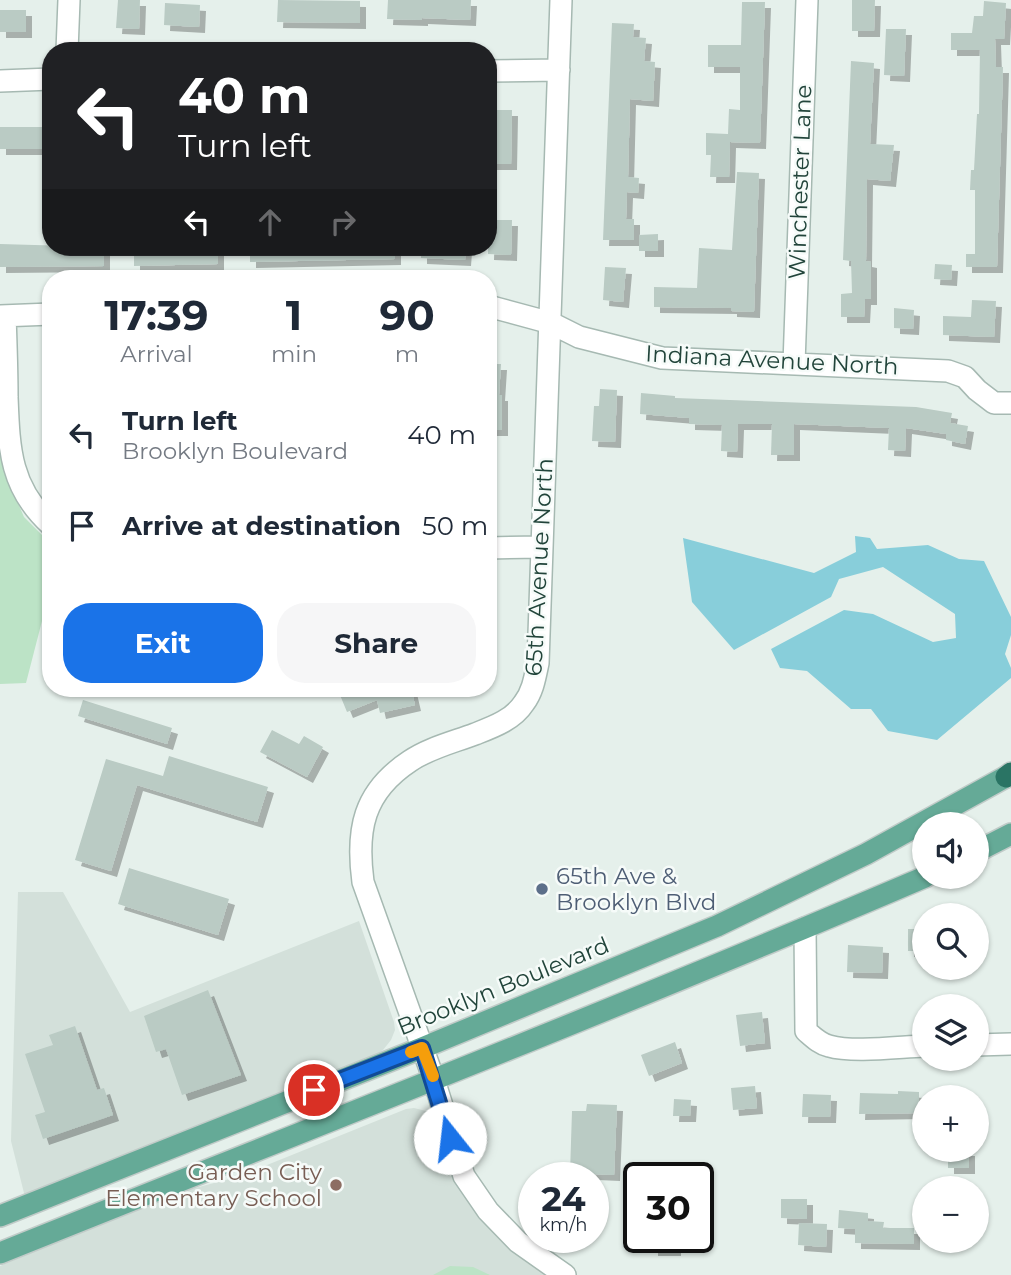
<!DOCTYPE html>
<meta charset="utf-8">
<style>
:root{--surface:#fff;--page:#f6f6f7;--text:#1f2937;--muted:#747a83;--accent:#1a73e8}
body{margin:0;font-family:Montserrat,sans-serif;background:var(--page);color:var(--text);height:100vh;display:flex;flex-direction:column;font-size:26px;white-space:nowrap}
*{box-sizing:border-box;margin:0}
p{font-size:23px;color:var(--muted)}
.icon{flex:none;width:38px;height:38px;fill:none;stroke:currentColor;stroke-width:2;stroke-linecap:round;stroke-linejoin:round}
.map{position:relative;flex:1;overflow:hidden}
.sheet{position:absolute;left:42px;top:270px;width:455px;height:427px;display:flex;flex-direction:column;background:var(--surface);border-radius:28px;box-shadow:0 2px 5px #0004}
.sheet>*{flex:none}
.hud{position:absolute;left:42px;top:42px;width:455px;height:214px;border-radius:28px;box-shadow:0 2px 5px #0004;background:#202124;color:#fff;overflow:hidden}
.tools{position:absolute;left:912px;top:812px;display:grid;gap:14px}
.tools a{display:grid;place-items:center;width:77px;height:77px;border-radius:50%;background:var(--surface);box-shadow:0 2px 5px #0004;font-size:35px}
.speed{position:absolute;left:518px;top:1162px;display:flex;gap:14px;font-size:35px;font-weight:700;text-align:center}
.speed>*{display:grid;place-content:center;width:91px;height:91px;border-radius:50%;background:var(--surface);box-shadow:0 2px 5px #0004;line-height:1}
.speed small{font-size:18px;font-weight:400}
.speed .limit{border:4px solid #111;border-radius:10px;background:#fff;color:#111}
.pin{position:absolute;display:grid;place-items:center;width:60px;height:60px;color:#fff;margin:-30px;border:4px solid #fff;border-radius:50%;box-shadow:0 2px 7px #0007}
.me{position:absolute;width:77px;margin:-38px;rotate:344deg;stroke-linejoin:round;filter:drop-shadow(0 0 5px #0008)}
.turn{display:flex;align-items:center;gap:24px;height:147px;padding:0 21px;font-size:32px}
.turn .icon{width:91px;height:91px;stroke-width:2.5}
.turn b{display:block;font-size:49px;line-height:60px}
.lanes{display:flex;align-items:center;height:66px;padding:0 21px;background:#0003;justify-content:center;gap:35px;direction:ltr}
.lanes .off{opacity:.35}
.eta{display:flex;justify-content:space-evenly;align-items:center;height:119px;text-align:center}
.eta b{font-size:42px;font-weight:700;line-height:49px}
.cta{display:flex;gap:14px;margin-top:auto;padding:14px 21px}
.cta a{flex:1;height:80px;border-radius:28px;background:var(--accent);color:#fff;font-size:28px;font-weight:700;line-height:80px;text-align:center}
.cta a+a{background:var(--page);color:var(--text)}
ul{padding:0;list-style:none}
li{display:flex;align-items:center;gap:21px;height:91px;padding:0 21px}
li div{flex:1}
li b{display:block;font-size:26px}
li em{font-style:normal}
.map>svg:first-child{display:block}
.built{fill:#d3e0da}
.green{fill:#bce3c6}
.water{fill:#88ceda}
.building{fill:#bacbc4;filter:url(#shadow)}
.lines{fill:none;stroke-linecap:round;stroke-linejoin:round}
.minor-casing{stroke:#a6b9b2;stroke-width:24}
.major-casing{stroke:#c1cbc8;stroke-width:24}
.highway-casing{stroke:#c1cbc8;stroke-width:24}
.minor{stroke:#fff;stroke-width:21}
.major{stroke:#65aa97;stroke-width:21}
.highway{stroke:#2a7464;stroke-width:21}
.route-casing{stroke:#114b97;stroke-width:18}
.route{stroke:#1a73e8;stroke-width:12}
.slow{stroke:#f59e0b;stroke-width:12}
.service-dot{fill:#5c6f8a;stroke:#f6fbf9;stroke-width:2.5}
.education-dot{fill:#8d6e63;stroke:#f6fbf9;stroke-width:2.5}
.labels{text-anchor:middle;stroke-width:5;stroke-linejoin:round;paint-order:stroke}
.street-label{font-size:23px;fill:#21443a;stroke:#f6fbf9}
.service-label{font-size:23px;fill:#4e5e75;stroke:#f6fbf9;text-anchor:start}
.education-label{font-size:23px;fill:#785e54;stroke:#f6fbf9;text-anchor:end}
</style>
<div class="map">
<svg width="1011" height="1275" viewBox="0 0 1011 1275">
<defs>
<filter id="shadow"><feDropShadow dx="6" dy="6" stdDeviation="0" flood-color="#0004"/></filter>
</defs>
<rect width="100%" height="100%" fill="#e5f0eb"/>
<!-- built -->
<path class="built" d="M18,892H63L130,1012L359,921L394,1022L395,1030L391,1040L383,1050L371,1058L25,1197L11,1141Z
M414,1108L430,1112L440,1123L456,1165L555,1275H0V1266L172,1194L237,1177L406,1109Z"/>
<!-- green -->
<path class="green" d="M0,449L5,473L24,517L51,544V586L26,683L0,684Z
M450,1266L473,1267L490,1275H433Z"/>
<!-- water -->
<path class="water" d="M855,536L870,538L877,549L928,545L959,559L984,561L1011,617V635L1005,654L1011,668V678L937,740L888,731L871,709H851L807,671L780,668L771,649L844,610L873,614L933,642L956,638L955,614L883,567L839,579L831,597L734,650L692,602L683,538L814,573L856,552Z"/>
<!-- building -->
<path class="building" d="M118,0H140L139,29L116,28Z
M278,0L360,1V23L277,22Z
M388,0H471L470,20L422,18V20L387,19Z
M852,0H875L874,31H852Z
M984,1L1006,3L1004,39H995L996,67H1003L997,267H966V254H975V190H970L971,170H974L977,114H979L980,50H951V33H972L974,16H983Z
M742,2H765L760,143L730,142L729,177H710L711,155H706V133L728,134L729,109L740,110V67H708V45H741Z
M165,3L200,5L199,27L164,25Z
M0,10H26V32H0Z
M612,23L634,24L633,37L646,38L644,61L655,62L653,101L630,99L628,177L639,178L638,193L627,192L626,219H634V240H603Z
M886,29H906L904,76L884,75Z
M851,61L874,63L870,144L894,145L890,181L867,179L866,261L871,262V299H865L864,317H841V294L852,293L851,261L843,260Z
M490,110H512L511,164H490Z
M0,127H51V149H0Z
M737,172L759,173L754,312L731,311V308L654,307V287L697,288L699,248L732,250Z
M489,220H512L511,255L488,254Z
M658,234V251H639V235Z
M0,244L104,247V266L0,267Z
M134,247H218V264L134,266Z
M250,247H395V259L250,262Z
M421,247H466L465,260L421,258Z
M935,264L952,265L951,280L934,279Z
M605,267L626,268L623,302L603,300Z
M972,300L996,301L994,337L943,335V316L971,317Z
M894,308L914,310L913,329L894,328Z
M488,364H501L499,395H502V430H488Z
M600,389L617,390L615,442L592,441L594,406H599Z
M641,393L675,396V398L916,407L952,413L950,423L968,426L965,444L946,440V434L906,428L905,451L888,450L889,428L794,424V455H771L772,424H738L737,452L721,451L722,425L689,424V418L640,414Z
M357,688H362L363,691L374,688H411L415,705L380,713L377,700L347,712L340,695Z
M83,700L172,728L167,744L78,716Z
M272,730L299,744L304,736L323,747L307,777L260,752Z
M169,756L268,787L257,822L137,785L111,871L75,860L106,759L163,776Z
M129,868L229,899L218,935L118,904Z
M908,929H924V951H908Z
M848,945L883,947L882,973L847,972Z
M208,990L241,1075L182,1095L166,1049L156,1052L144,1016Z
M762,1012L765,1043L740,1046L736,1015Z
M75,1026L97,1090L104,1088L113,1115L43,1139L35,1115L45,1112L25,1054L53,1045L49,1035Z
M675,1042L682,1063L649,1076L641,1055Z
M755,1086L757,1108L733,1110L731,1088Z
M898,1091L919,1092V1113L859,1114L860,1093L898,1094Z
M803,1094L831,1095L830,1117H802Z
M674,1099L691,1100L690,1116H673Z
M587,1104L617,1105L614,1175L570,1173L572,1111H586Z
M948,1150H969V1168H948Z
M781,1199H807V1219L781,1218Z
M839,1210L868,1213V1221L884,1222L883,1228H914V1244L855,1243V1229L838,1228Z
M799,1223L827,1224L826,1247L798,1245Z
M652,1237H675V1250H652Z"/>
<g class="lines">
<defs>
<path id="minor" d="M561,0L538,663C535,677 533,691 524,703C513,720 493,727 475,734C454,742 429,748 410,761C363,792 356,830 363,882L434,1080L464,1176L488,1211L518,1242L565,1275
M67,51L69,0
M488,71L559,70
M0,81L51,79
M488,306L551,323L579,337L662,358L948,371L965,377L977,390L994,403H1011
M0,316L51,314
M5,316C6,343 7,370 7,397C9,449 10,488 51,525
M794,364L807,0
M488,548L541,547
M805,928L806,1031C813,1037 820,1044 829,1046C853,1053 898,1047 924,1046
M976,1045L1011,1044"/>
<path id="major" d="M976,852L1011,834
M0,1216L422,1048L717,926L866,854L1011,774
M0,1253C309,1129 619,1008 925,877"/>
<path id="highway" d="M1006,777L1011,773"/>
</defs>
<!-- minor casing -->
<use href="#minor" class="minor-casing"/>
<!-- major casing -->
<use href="#major" class="major-casing"/>
<!-- highway casing -->
<use href="#highway" class="highway-casing"/>
<!-- minor -->
<use href="#minor" class="minor"/>
<!-- major -->
<use href="#major" class="major"/>
<!-- highway -->
<use href="#highway" class="highway"/>
</g>
<g class="lines">
<defs>
<path id="route" d="M314,1090L422,1048L450,1138"/>
</defs>
<!-- route casing -->
<use href="#route" class="route-casing"/>
<!-- route -->
<use href="#route" class="route"/>
<!-- slow -->
<path class="slow" d="M411,1052L422,1048L433,1076"/>
</g>
<!-- markers -->
<circle class="service-dot" cx="542" cy="889" r="7"/>
<circle class="education-dot" cx="336" cy="1185" r="7"/>
<g class="labels">
<!-- street labels -->
<g class="street-label">
<text transform="translate(800 182) rotate(-88)" y="8">Winchester Lane</text>
<text transform="translate(772 360) rotate(3)" y="8">Indiana Avenue North</text>
<text transform="translate(539 567) rotate(-87)" y="8">65th Avenue North</text>
<text transform="translate(503 986) rotate(-22)" y="8">Brooklyn Boulevard</text>
</g>
<!-- service labels -->
<g class="service-label">
<text x="556" y="884">65th Ave &amp;<tspan x="556" dy="26">Brooklyn Blvd</tspan></text>
</g>
<!-- education labels -->
<g class="education-label">
<text x="322" y="1180">Garden City<tspan x="322" dy="26">Elementary School</tspan></text>
</g>
</g>
</svg>
<div class="tools">
<a><svg class="icon" aria-label="sound" viewBox="0 0 24 24"><path d="M4 9h4l5-4v14l-5-4H4zM17 9q2 3 0 6"/></svg></a>
<a><svg class="icon" aria-label="search" viewBox="0 0 24 24"><circle cx="10" cy="10" r="6"/><path d="M15 15l6 6"/></svg></a>
<a><svg class="icon" aria-label="layers" viewBox="0 0 24 24"><path d="M12 4l9 5-9 5-9-5zM3 14l9 5 9-5"/></svg></a>
<a>+</a>
<a>−</a>
</div>
<div class="speed"><div>24<small>km/h</small></div><div class="limit">30</div></div>
<div class="pin" style="left:314px;top:1090px;background:#d93025"><svg class="icon" aria-label="arrive" viewBox="0 0 24 24"><path d="M6 21V4h12l-3 4 3 4H6"/></svg></div>
<svg class="me" style="left:450px;top:1138px" viewBox="-20 -20 40 40"><circle r="19" fill="#fff"/><path d="M0-13L10 11 0 6-10 11z" fill="#1a73e8"/></svg>
<div class="hud">
<div class="turn"><svg class="icon" aria-label="left" viewBox="0 0 24 24"><path d="M17 20v-9H6M10 6l-5 5 5 5"/></svg><div><b>40 m</b>Turn left</div></div>
<div class="lanes"><svg class="icon" aria-label="left" viewBox="0 0 24 24"><path d="M17 20v-9H6M10 6l-5 5 5 5"/></svg><svg class="icon off" aria-label="ahead" viewBox="0 0 24 24"><path d="M12 20V5M6 11l6-6 6 6"/></svg><svg class="icon off" aria-label="right" viewBox="0 0 24 24"><path d="M7 20v-9h11M14 6l5 5-5 5"/></svg></div>
</div>
<section class="sheet">
<div class="eta">
<div><b>17:39</b><p>Arrival</p></div>
<div><b>1</b><p>min</p></div>
<div><b>90</b><p>m</p></div>
</div>
<ul>
<li><svg class="icon" aria-label="left" viewBox="0 0 24 24"><path d="M17 20v-9H6M10 6l-5 5 5 5"/></svg><div><b>Turn left</b><p>Brooklyn Boulevard</p></div><em>40 m</em></li>
<li><svg class="icon" aria-label="arrive" viewBox="0 0 24 24"><path d="M6 21V4h12l-3 4 3 4H6"/></svg><div><b>Arrive at destination</b></div><em>50 m</em></li>
</ul>
<div class="cta"><a>Exit</a><a>Share</a></div>
</section>
</div>
